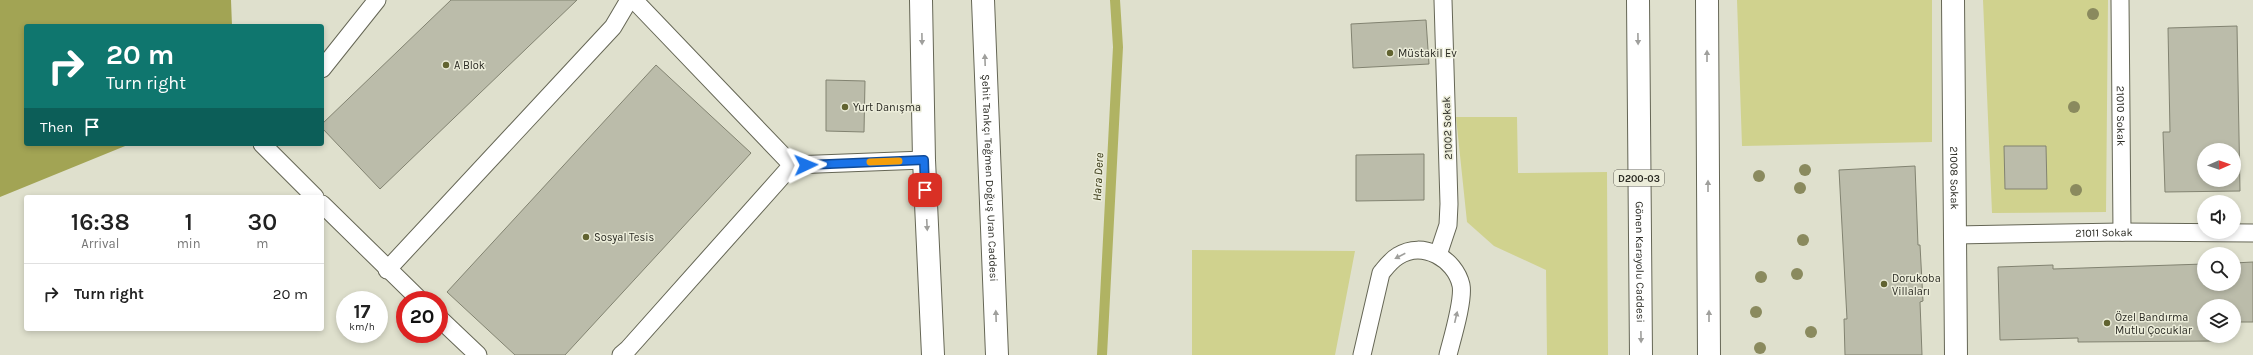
<!DOCTYPE html>
<meta charset="utf-8">
<style>
:root{--surface:#fff;--page:#f2f2f2;--text:#222;--muted:#767676;--line:#e0e0e0}
body{margin:0;font-family:Karla,sans-serif;background:var(--page);color:var(--text);height:100vh;display:flex;flex-direction:column;font-size:15px;white-space:nowrap}
*{box-sizing:border-box;margin:0}
p{font-size:13px;color:var(--muted)}
.icon{flex:none;width:22px;height:22px;fill:none;stroke:currentColor;stroke-width:2;stroke-linecap:round;stroke-linejoin:round}
.map{position:relative;flex:1;overflow:hidden}
.panel{position:absolute;left:24px;top:195px;width:300px;height:136px;display:flex;flex-direction:column;background:var(--surface);border-radius:4px;box-shadow:0 2px 6px #0003}
.panel>*{flex:none}
.banner{position:absolute;left:24px;top:24px;width:300px;height:122px;border-radius:4px;box-shadow:0 2px 6px #0003;background:#0f766e;color:#fff;overflow:hidden}
.needle{width:26px;rotate:88deg}
.buttons{position:absolute;left:2197px;top:143px;display:grid;gap:8px}
.buttons a{display:grid;place-items:center;width:44px;height:44px;border-radius:50%;background:var(--surface);box-shadow:0 2px 6px #0003;font-size:20px}
.speed{position:absolute;left:336px;top:291px;display:flex;gap:8px;font-size:20px;font-weight:700;text-align:center}
.speed>*{display:grid;place-content:center;width:52px;height:52px;border-radius:50%;background:var(--surface);box-shadow:0 2px 6px #0003;line-height:1}
.speed small{font-size:10px;font-weight:400}
.speed .limit{border:6px solid #d22;background:#fff;color:#111}
.pin{position:absolute;display:grid;place-items:center;width:34px;height:34px;color:#fff;margin:-17px;border-radius:8px;box-shadow:0 2px 6px #0006}
.me{position:absolute;width:44px;margin:-22px;rotate:88deg;stroke-linejoin:round;filter:drop-shadow(0 0 3px #0008)}
.turn{display:flex;align-items:center;gap:14px;height:84px;padding:0 16px;font-size:18px}
.turn .icon{width:52px;height:52px;stroke-width:2.5}
.turn b{display:block;font-size:28px;line-height:34px}
.then{display:flex;align-items:center;height:38px;padding:0 16px;background:#0003;gap:8px;font-size:15px}
.eta{display:flex;justify-content:space-evenly;align-items:center;height:68px;text-align:center}
.eta b{font-size:24px;font-weight:600;line-height:28px}
ul{padding:0;list-style:none}
li{display:flex;align-items:center;gap:12px;height:60px;padding:0 16px;border-top:1px solid var(--line)}
li div{flex:1}
li b{display:block;font-size:15px}
li em{font-style:normal}
.map>svg:first-child{display:block}
.green{fill:#d0d28e}
.forest{fill:#a2a454}
.lines{fill:none;stroke-linecap:round;stroke-linejoin:round}
.stream{stroke:#b0b363;stroke-width:10}
.building{fill:#bbbcaa;stroke:#828371;fill-rule:evenodd}
.service-casing{stroke:#656655;stroke-width:19}
.minor-casing{stroke:#656655;stroke-width:24}
.trunk-casing{stroke:#656655;stroke-width:24}
.service{stroke:#fff;stroke-width:17}
.minor{stroke:#fff;stroke-width:22}
.trunk{stroke:#fff;stroke-width:22}
.tree{fill:#8a8a5e}
.oneway{fill:#9f9f9c}
.route-casing{stroke:#114b97;stroke-width:10}
.route{stroke:#1a73e8;stroke-width:7}
.slow{stroke:#f59e0b;stroke-width:7}
.poi-dot{fill:#616330;stroke:#ecedda;stroke-width:1.5}
.labels{text-anchor:middle;stroke-width:3;stroke-linejoin:round;paint-order:stroke}
.shield{fill:#ecedda;stroke:#64645a;stroke-width:1}
.shield-label{font-size:10px;font-weight:bold;fill:#2a2a23}
.poi-label{font-size:11px;fill:#2a2a23;stroke:#ecedda;text-anchor:start}
.street-label{font-size:11px;fill:#2a2a23;stroke:#ecedda}
.water-label{font-size:12px;font-style:italic;fill:#363613;stroke:#ecedda}
</style>
<div class="map">
<svg width="2253" height="355" viewBox="0 0 2253 355">
<rect width="100%" height="100%" fill="#dfe0cd"/>
<!-- green -->
<path class="green" d="M1737,0H1932V142L1742,146Z
M1983,0H2108L2106,212L1992,213Z
M1456,117H1517L1518,173L1607,172L1608,355H1547L1546,270L1494,246L1467,222Z
M1192,250L1355,251L1335,355H1192Z"/>
<!-- forest -->
<path class="forest" d="M0,0H231L232,26H26V144H130L0,197Z"/>
<g class="lines">
<!-- stream -->
<path class="stream" d="M1102,355L1118,47L1115,0"/>
</g>
<!-- building -->
<path class="building" d="M451,0H577L380,189L322,128V124Z
M1426,20L1429,64L1353,68L1351,24Z
M2237,26L2240,191L2165,192L2163,132H2170L2168,28ZM2204,150H2234V180H2204Z
M656,65L751,153L565,355H515L447,292Z
M826,80L865,81L864,132L826,131Z
M2004,146H2046L2047,189H2005Z
M1424,154V200L1356,201V155Z
M1915,166L1918,245H1920L1923,301L1920,302L1922,355H1845L1844,319H1847L1839,170Z
M2253,262V322H2234V306H2204V336H2216V341L2078,342V338L2000,340L1998,267L2053,265V269L2204,264V284H2234V263Z"/>
<g class="lines">
<defs>
<g id="service">
<path d="M634,0L792,165"/>
<path id="s1" d="M2120,0L2122,232"/>
<path d="M322,69L377,0"/>
<path d="M262,144L315,197"/>
<path d="M322,204L420,300"/>
<path id="s2" d="M1955,235L2122,232L2253,233"/>
<path d="M1438,255L1448,225L1449,204L1443,0"/>
<path d="M387,270L613,27L629,0"/>
<path d="M439,318L478,355"/>
<path d="M621,355L628,349L792,165L924,160"/>
<path d="M1362,355L1381,273C1386,267 1391,260 1398,256C1423,240 1455,259 1461,285C1464,300 1452,339 1448,355"/>
</g>
<g id="minor">
<path d="M921,0L924,160L933,355"/>
<path id="s3" d="M983,0L997,355"/>
<path id="s4" d="M1953,0L1956,355"/>
</g>
<g id="trunk">
<path id="s5" d="M1638,0L1641,355"/>
<path d="M1707,0L1709,355"/>
</g>
</defs>
<!-- service casing -->
<use href="#service" class="service-casing"/>
<!-- minor casing -->
<use href="#minor" class="minor-casing"/>
<!-- trunk casing -->
<use href="#trunk" class="trunk-casing"/>
<!-- service -->
<use href="#service" class="service"/>
<!-- minor -->
<use href="#minor" class="minor"/>
<!-- trunk -->
<use href="#trunk" class="trunk"/>
</g>
<!-- trees -->
<g class="tree">
<circle cx="2093" cy="14" r="6"/>
<circle cx="2074" cy="107" r="6"/>
<circle cx="1805" cy="170" r="6"/>
<circle cx="1759" cy="176" r="6"/>
<circle cx="1800" cy="188" r="6"/>
<circle cx="2076" cy="190" r="6"/>
<circle cx="1803" cy="240" r="6"/>
<circle cx="1797" cy="274" r="6"/>
<circle cx="1761" cy="277" r="6"/>
<circle cx="1756" cy="312" r="6"/>
<circle cx="1811" cy="332" r="6"/>
<circle cx="1760" cy="348" r="6"/>
</g>
<!-- one-way arrows -->
<defs><path id="oneway-solid" d="M-6-.8H1V-3.2L6.5 0L1 3.2V.8H-6Z"/></defs>
<g class="oneway">
<use href="#oneway-solid" transform="translate(922 39) rotate(89)"/>
<use href="#oneway-solid" transform="translate(1638 39) rotate(89)"/>
<use href="#oneway-solid" transform="translate(1707 56) rotate(-90)"/>
<use href="#oneway-solid" transform="translate(985 60) rotate(-92)"/>
<use href="#oneway-solid" transform="translate(1708 186) rotate(-90)"/>
<use href="#oneway-solid" transform="translate(927 225) rotate(87)"/>
<use href="#oneway-solid" transform="translate(1400 256) rotate(153)"/>
<use href="#oneway-solid" transform="translate(996 316) rotate(-92)"/>
<use href="#oneway-solid" transform="translate(1709 316) rotate(-90)"/>
<use href="#oneway-solid" transform="translate(1456 317) rotate(-77)"/>
<use href="#oneway-solid" transform="translate(1641 337) rotate(89)"/>
</g>
<g class="lines">
<defs>
<path id="route" d="M806,165L924,160L925,190"/>
</defs>
<!-- route casing -->
<use href="#route" class="route-casing"/>
<!-- route -->
<use href="#route" class="route"/>
<!-- slow -->
<path class="slow" d="M870,162L899,161"/>
</g>
<!-- markers -->
<g class="poi-dot">
<circle cx="1390" cy="53" r="4"/>
<circle cx="446" cy="65" r="4"/>
<circle cx="845" cy="107" r="4"/>
<circle cx="586" cy="237" r="4"/>
<circle cx="1884" cy="284" r="4"/>
<circle cx="2107" cy="323" r="4"/>
</g>
<g class="labels">
<!-- shield labels -->
<rect class="shield" x="1614" y="170" width="50" height="16" rx="3"/>
<g class="shield-label">
<text x="1639" y="182">D200-03</text>
</g>
<!-- poi labels -->
<g class="poi-label">
<text x="1398" y="57">Müstakil Ev</text>
<text x="454" y="69">A Blok</text>
<text x="853" y="111">Yurt Danışma</text>
<text x="594" y="241">Sosyal Tesis</text>
<text x="1892" y="282">Dorukoba<tspan x="1892" dy="13">Villaları</tspan></text>
<text x="2115" y="321">Özel Bandırma<tspan x="2115" dy="13">Mutlu Çocuklar</tspan></text>
</g>
<!-- street labels -->
<g class="street-label">
<text dy="4" stroke="none"><textPath href="#s1" startOffset="116">21010 Sokak</textPath></text>
<text transform="translate(1447 128) rotate(-92)" y="4">21002 Sokak</text>
<text dy="4" stroke="none"><textPath href="#s4" startOffset="178">21008 Sokak</textPath></text>
<text dy="4" stroke="none"><textPath href="#s3" startOffset="178">Şehit Tankçı Teğmen Doğuş Uran Caddesi</textPath></text>
<text dy="4" stroke="none"><textPath href="#s2" startOffset="149">21011 Sokak</textPath></text>
<text dy="4" stroke="none"><textPath href="#s5" startOffset="262">Gönen Karayolu Caddesi</textPath></text>
</g>
<!-- water labels -->
<g class="water-label">
<text transform="translate(1098 177) rotate(-87)" y="4">Hara Dere</text>
</g>
</g>
</svg>
<div class="buttons">
<a><svg class="needle" viewBox="-14 -14 28 28"><path d="M0-13l5 13h-10z" fill="#e53935"/><path d="M0 13l5-13h-10z" fill="#767676"/></svg></a>
<a><svg class="icon" aria-label="sound" viewBox="0 0 24 24"><path d="M4 9h4l5-4v14l-5-4H4zM17 9q2 3 0 6"/></svg></a>
<a><svg class="icon" aria-label="search" viewBox="0 0 24 24"><circle cx="10" cy="10" r="6"/><path d="M15 15l6 6"/></svg></a>
<a><svg class="icon" aria-label="layers" viewBox="0 0 24 24"><path d="M12 4l9 5-9 5-9-5zM3 14l9 5 9-5"/></svg></a>
</div>
<div class="speed"><div>17<small>km/h</small></div><div class="limit">20</div></div>
<div class="pin" style="left:925px;top:190px;background:#d93025"><svg class="icon" aria-label="arrive" viewBox="0 0 24 24"><path d="M6 21V4h12l-3 4 3 4H6"/></svg></div>
<svg class="me" style="left:806px;top:165px" viewBox="-20 -20 40 40"><path d="M0-17L14 15 0 8-14 15z" fill="#1a73e8" stroke="#fff" stroke-width="4"/></svg>
<div class="banner">
<div class="turn"><svg class="icon" aria-label="right" viewBox="0 0 24 24"><path d="M7 20v-9h11M14 6l5 5-5 5"/></svg><div><b>20 m</b>Turn right</div></div>
<div class="then">Then<svg class="icon" aria-label="arrive" viewBox="0 0 24 24"><path d="M6 21V4h12l-3 4 3 4H6"/></svg></div>
</div>
<section class="panel">
<div class="eta">
<div><b>16:38</b><p>Arrival</p></div>
<div><b>1</b><p>min</p></div>
<div><b>30</b><p>m</p></div>
</div>
<ul>
<li><svg class="icon" aria-label="right" viewBox="0 0 24 24"><path d="M7 20v-9h11M14 6l5 5-5 5"/></svg><div><b>Turn right</b></div><em>20 m</em></li>
</ul>
</section>
</div>
